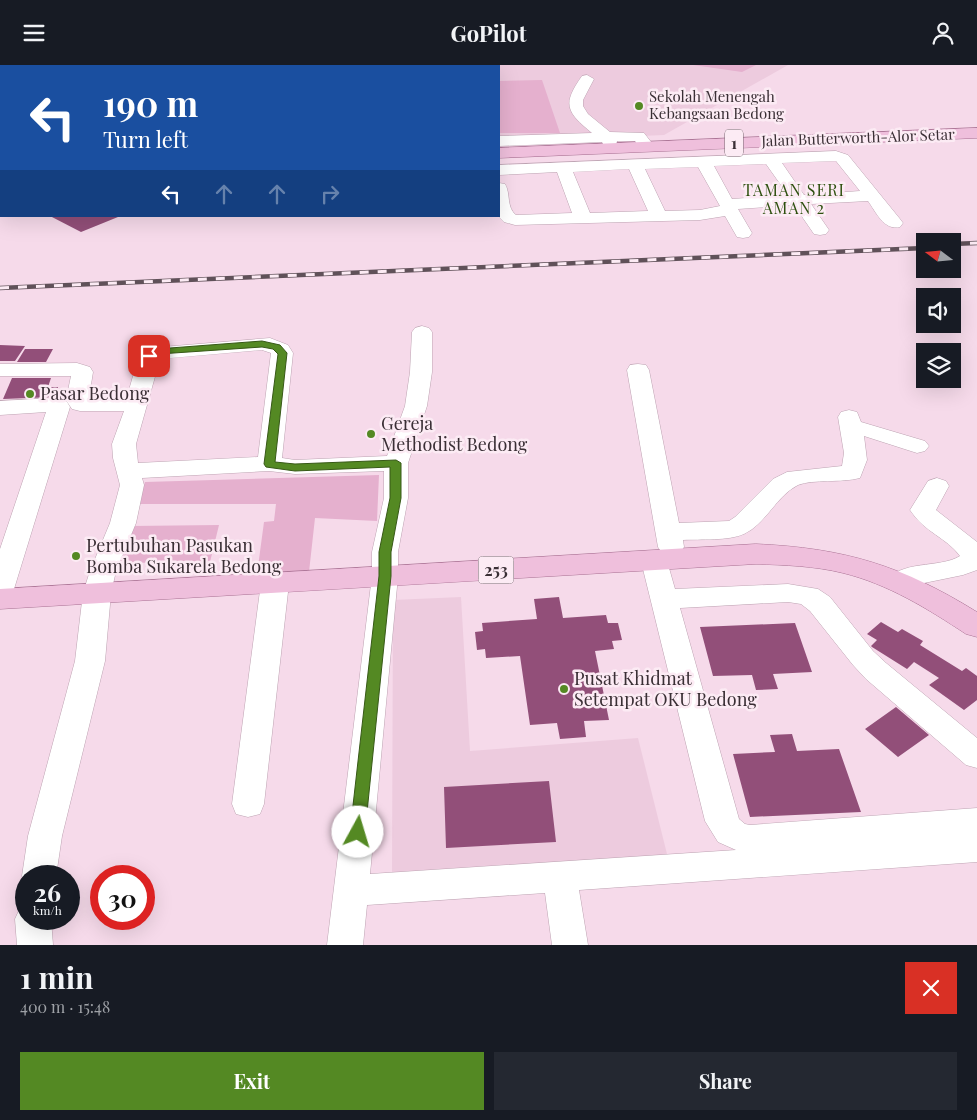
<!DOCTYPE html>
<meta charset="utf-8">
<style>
:root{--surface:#171b24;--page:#242831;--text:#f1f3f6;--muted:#9ea1a6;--accent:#548923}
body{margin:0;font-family:"Playfair Display",serif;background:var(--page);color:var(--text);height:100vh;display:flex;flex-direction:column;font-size:19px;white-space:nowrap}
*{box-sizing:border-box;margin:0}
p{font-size:16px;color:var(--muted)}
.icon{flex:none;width:28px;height:28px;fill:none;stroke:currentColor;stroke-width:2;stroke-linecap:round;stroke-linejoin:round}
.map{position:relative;height:880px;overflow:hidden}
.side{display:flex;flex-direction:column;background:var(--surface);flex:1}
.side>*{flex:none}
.hud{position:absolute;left:0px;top:0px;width:500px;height:152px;box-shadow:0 5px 20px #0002;background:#1a4fa0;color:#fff;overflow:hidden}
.needle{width:32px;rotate:286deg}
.fabs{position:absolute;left:916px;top:168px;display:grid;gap:10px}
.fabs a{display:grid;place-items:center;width:45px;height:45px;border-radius:0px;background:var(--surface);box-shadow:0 5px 20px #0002;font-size:25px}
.speed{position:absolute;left:15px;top:800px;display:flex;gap:10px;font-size:25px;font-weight:700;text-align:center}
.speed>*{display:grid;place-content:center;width:65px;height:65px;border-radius:50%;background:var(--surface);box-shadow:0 5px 20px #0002;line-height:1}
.speed small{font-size:12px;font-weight:400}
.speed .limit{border:8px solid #d22;background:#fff;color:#111}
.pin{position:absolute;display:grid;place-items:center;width:42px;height:42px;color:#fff;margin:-21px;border-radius:10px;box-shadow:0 2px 8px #0006}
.me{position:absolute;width:55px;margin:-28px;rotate:6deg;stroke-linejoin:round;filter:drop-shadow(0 0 4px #0008)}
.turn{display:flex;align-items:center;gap:18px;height:105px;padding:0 20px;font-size:22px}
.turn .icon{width:65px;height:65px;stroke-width:2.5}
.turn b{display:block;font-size:35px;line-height:42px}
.lanes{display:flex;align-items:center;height:48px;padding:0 20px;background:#0003;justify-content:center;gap:25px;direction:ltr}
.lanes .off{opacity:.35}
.round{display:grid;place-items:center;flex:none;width:52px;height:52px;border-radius:0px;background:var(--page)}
.summary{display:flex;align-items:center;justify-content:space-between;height:85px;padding:0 20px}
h1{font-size:30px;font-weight:700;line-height:38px}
.cta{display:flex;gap:10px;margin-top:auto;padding:10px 20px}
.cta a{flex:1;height:58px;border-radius:0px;background:var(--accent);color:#fff;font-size:20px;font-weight:700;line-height:58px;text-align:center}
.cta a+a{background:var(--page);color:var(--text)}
header{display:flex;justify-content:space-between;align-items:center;height:65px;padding:0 20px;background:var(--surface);font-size:22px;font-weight:700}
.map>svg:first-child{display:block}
.built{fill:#edcbde}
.green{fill:#e5b0ce}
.building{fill:#924f79}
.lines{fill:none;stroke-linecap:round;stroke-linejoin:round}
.minor-casing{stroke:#bda3b2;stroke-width:1}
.major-casing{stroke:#a97193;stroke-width:1}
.path{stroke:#8f7d87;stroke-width:2;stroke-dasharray:3 1;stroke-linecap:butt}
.minor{fill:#fff;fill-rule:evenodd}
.major{fill:#efbfdc;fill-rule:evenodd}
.rail-casing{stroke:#605159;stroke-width:4.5}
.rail{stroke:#fcebf4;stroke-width:3;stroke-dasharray:9;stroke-linecap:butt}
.route{fill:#548923;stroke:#375917}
.poi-dot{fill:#548923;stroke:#fcebf4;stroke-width:2}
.labels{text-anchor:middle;stroke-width:5;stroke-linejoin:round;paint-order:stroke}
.far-poi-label{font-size:15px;fill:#3a2f35;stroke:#fcebf4;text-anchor:start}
.far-street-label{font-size:15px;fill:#3a2f35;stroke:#fcebf4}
.shield{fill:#fcebf4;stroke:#74676e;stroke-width:1}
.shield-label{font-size:16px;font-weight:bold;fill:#3a2f35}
.far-neighbourhood-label{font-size:16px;letter-spacing:1px;fill:#2e500f;stroke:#fcebf4}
.poi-label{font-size:18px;fill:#3a2f35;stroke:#fcebf4;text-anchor:start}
</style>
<header><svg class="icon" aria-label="menu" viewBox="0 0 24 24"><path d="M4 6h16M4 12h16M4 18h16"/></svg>GoPilot<svg class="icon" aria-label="person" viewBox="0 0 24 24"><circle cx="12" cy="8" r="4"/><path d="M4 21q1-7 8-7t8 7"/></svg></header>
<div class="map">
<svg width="977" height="880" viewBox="0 0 977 880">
<rect width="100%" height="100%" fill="#f6daea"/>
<!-- built -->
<path class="built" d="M427,0H788L664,70L499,77V1Z
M461,532L470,686L638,673L669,797L392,811L393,535Z"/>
<!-- green -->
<path class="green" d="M693,0H756L742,7Z
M542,15L560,68H499V16Z
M379,410L377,456L315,453L309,507L257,509L264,457L274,456L276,439H138L145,417Z
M219,460L210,497L119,498L131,461Z"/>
<!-- building -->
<path class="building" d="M50,151H118V152L81,167Z
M0,280L25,281L15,296H0Z
M25,284H53L46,297H17Z
M12,313H51L48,322H58L55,332L3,334Z
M559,532L563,553L606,550L608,558H618L622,575L612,576L614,584L595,586L609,655L584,656L586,672L560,674L557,658L530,660L520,591L486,593L485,584L477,585L475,567L483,566L482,558L537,554L534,534Z
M881,557L898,567L902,564L923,576L920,580L962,606L966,603L977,611V635L964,645L929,620L939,613L914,597L907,604L872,582L871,581L877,575L867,569Z
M795,558L812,607L773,609L778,624L756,625L752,610L713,611L700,562Z
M896,642L929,670L898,692L865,664Z
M792,669L797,686L839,684L861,747L750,752L733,689L775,687L770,670Z
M549,716L556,777L446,783L444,722Z"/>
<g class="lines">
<defs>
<path id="minor" d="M101,0H115V1H101Z
M410,0H424V1H410Z
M0,3H1V11H0Z
M587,10L594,14L583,35V41L588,49L610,67L644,68L655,82L653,85H641L635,76H617L616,81H604L602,77L499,81V71L592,68C566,47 562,39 582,11Z
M836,86L848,90L900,154L903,158L900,162C884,166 876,147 868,136L811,139L829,165L826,169L820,170L814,169L794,140L738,144L752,168L749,172L743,173L737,172L725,151L700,155L515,160L504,157L498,151L499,118L505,119C511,129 506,142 516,150L572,148L557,107L499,110V100ZM836,96L860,126L804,130L782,98ZM766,99L788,130L732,134L714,101ZM698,102L720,141L700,145L665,146L645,104ZM629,104L648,146L590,148L573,107Z
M422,261L429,263L432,267V307L427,341L408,398V433L398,487V511L370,809L736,785L718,777L705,756L641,496L645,490L654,487L663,490L667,496L675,524L788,519L818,524L830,532L873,586L886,598L977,673V703L966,700L866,614L853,600L810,546L801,539L788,537L680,543L739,754L745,759L750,760L977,743V797L579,825L588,880H552L545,828L367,840L363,880H327L372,511V487L384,433V406L295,409L269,406L142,413L144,420L136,458L116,506L111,528L105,596L62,771L56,811H26V821L22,811L28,771L75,596L83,528L90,506L110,458L120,420L113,393L112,379L124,346H80L72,344L66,335L71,311H0V299L77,298L90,302L93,307L89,332H127L139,290L143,286L150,283L270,273L288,280L293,288L282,393L295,395L387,391L405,341L410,307L412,267L415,263ZM262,285L271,288L258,392L138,398L136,379L160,294Z
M638,299L646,300L649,305L679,458L729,456L735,452L773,414L787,407L842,401L844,388L838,352L841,347L849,345L857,347L861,357L925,376L929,381L925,386L917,388L864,371L867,395L860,413C842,418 813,414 798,420C776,431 766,459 744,469C729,476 700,474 683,475L684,482L680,488L671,491L662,488L658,482L627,305L630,300Z
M53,333L67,337L70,342L14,524L10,531L0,533V484L46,347L0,350V336Z
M937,413L946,416L949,421L936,445L977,477V505L963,510L924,518L899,527L889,524L885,518C900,494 939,504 960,491C946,472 925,468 910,445L928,416Z
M275,509L285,512L289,518L264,739L260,749L248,752L236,749L232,739L261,518L265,512Z
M26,840V854H51L53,880H17L15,854L20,843Z"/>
<path id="major" d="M977,63V73L499,93V83Z
M0,104H1V114H0Z
M756,479C844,483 901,500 977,547V572L966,569C928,544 888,519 843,508C815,501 785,500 756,499L0,544V524Z"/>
</defs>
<!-- minor casing -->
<use href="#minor" class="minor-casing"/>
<!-- major casing -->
<use href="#major" class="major-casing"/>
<!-- path -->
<path class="path" d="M66,1L70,0"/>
<!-- minor -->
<use href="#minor" class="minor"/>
<!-- major -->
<use href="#major" class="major"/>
<defs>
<path id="rail" d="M952,179L977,178
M0,223L925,183"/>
</defs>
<!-- rail casing -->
<use href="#rail" class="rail-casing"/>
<!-- rail -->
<use href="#rail" class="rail"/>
</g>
<!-- route -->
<path class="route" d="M262,276L280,280L287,288L275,397L295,399L396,395L401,398V433L391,487V511L365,767L363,771L358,773L352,771L350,767L379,511V487L390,433V402L295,406L266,402L264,399L278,289L273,284L262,282L159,289L149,294L145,291L157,284Z"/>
<!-- markers -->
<g class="poi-dot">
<circle cx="639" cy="41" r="5"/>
<circle cx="30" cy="329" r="5"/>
<circle cx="371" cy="369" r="5"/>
<circle cx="76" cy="491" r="5"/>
<circle cx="564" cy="624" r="5"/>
</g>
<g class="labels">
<!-- far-poi labels -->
<g class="far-poi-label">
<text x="649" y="37">Sekolah Menengah<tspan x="649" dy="17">Kebangsaan Bedong</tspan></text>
</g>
<!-- far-street labels -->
<g class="far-street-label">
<text transform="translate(858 73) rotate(-2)" y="5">Jalan Butterworth-Alor Setar</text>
</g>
<!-- shield labels -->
<g class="shield">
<rect x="725" y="64.5" width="18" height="27" rx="4"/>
<rect x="478.5" y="491.5" width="35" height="27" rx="4"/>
</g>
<g class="shield-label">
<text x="734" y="84">1</text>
<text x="496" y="511">253</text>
</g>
<!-- far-neighbourhood labels -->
<g class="far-neighbourhood-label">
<text x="794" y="131">TAMAN SERI<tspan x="794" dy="18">AMAN 2</tspan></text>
</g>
<!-- poi labels -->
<g class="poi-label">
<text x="40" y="335">Pasar Bedong</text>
<text x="381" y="365">Gereja<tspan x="381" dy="21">Methodist Bedong</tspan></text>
<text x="86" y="487">Pertubuhan Pasukan<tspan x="86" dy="21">Bomba Sukarela Bedong</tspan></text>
<text x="574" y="620">Pusat Khidmat<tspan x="574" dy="21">Setempat OKU Bedong</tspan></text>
</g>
</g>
</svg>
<div class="fabs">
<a><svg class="needle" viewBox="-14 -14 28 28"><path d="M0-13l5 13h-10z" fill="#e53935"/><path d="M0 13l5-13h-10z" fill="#9ea1a6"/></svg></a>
<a><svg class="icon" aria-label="sound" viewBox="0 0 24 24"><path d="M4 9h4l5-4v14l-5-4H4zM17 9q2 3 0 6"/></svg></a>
<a><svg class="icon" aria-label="layers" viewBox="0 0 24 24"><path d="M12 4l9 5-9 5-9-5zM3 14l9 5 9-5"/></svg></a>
</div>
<div class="speed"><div>26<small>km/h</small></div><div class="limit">30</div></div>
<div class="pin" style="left:149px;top:291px;background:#d93025"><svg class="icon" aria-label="arrive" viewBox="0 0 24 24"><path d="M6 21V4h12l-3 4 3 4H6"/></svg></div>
<svg class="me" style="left:358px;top:767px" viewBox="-20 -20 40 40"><circle r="19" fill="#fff"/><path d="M0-13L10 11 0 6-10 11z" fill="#548923"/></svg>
<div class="hud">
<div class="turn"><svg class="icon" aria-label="left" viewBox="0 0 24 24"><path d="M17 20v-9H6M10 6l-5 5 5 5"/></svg><div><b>190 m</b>Turn left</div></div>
<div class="lanes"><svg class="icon" aria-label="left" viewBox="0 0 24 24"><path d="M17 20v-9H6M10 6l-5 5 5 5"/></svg><svg class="icon off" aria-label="ahead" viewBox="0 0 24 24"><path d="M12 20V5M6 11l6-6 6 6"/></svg><svg class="icon off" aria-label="ahead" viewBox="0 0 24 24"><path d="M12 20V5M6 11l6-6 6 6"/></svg><svg class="icon off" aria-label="right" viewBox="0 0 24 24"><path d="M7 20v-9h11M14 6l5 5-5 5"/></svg></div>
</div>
</div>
<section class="side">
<div class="summary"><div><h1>1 min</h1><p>400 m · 15:48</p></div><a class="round" style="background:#d93025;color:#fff"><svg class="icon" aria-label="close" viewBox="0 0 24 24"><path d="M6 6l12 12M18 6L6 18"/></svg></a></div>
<div class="cta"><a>Exit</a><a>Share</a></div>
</section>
